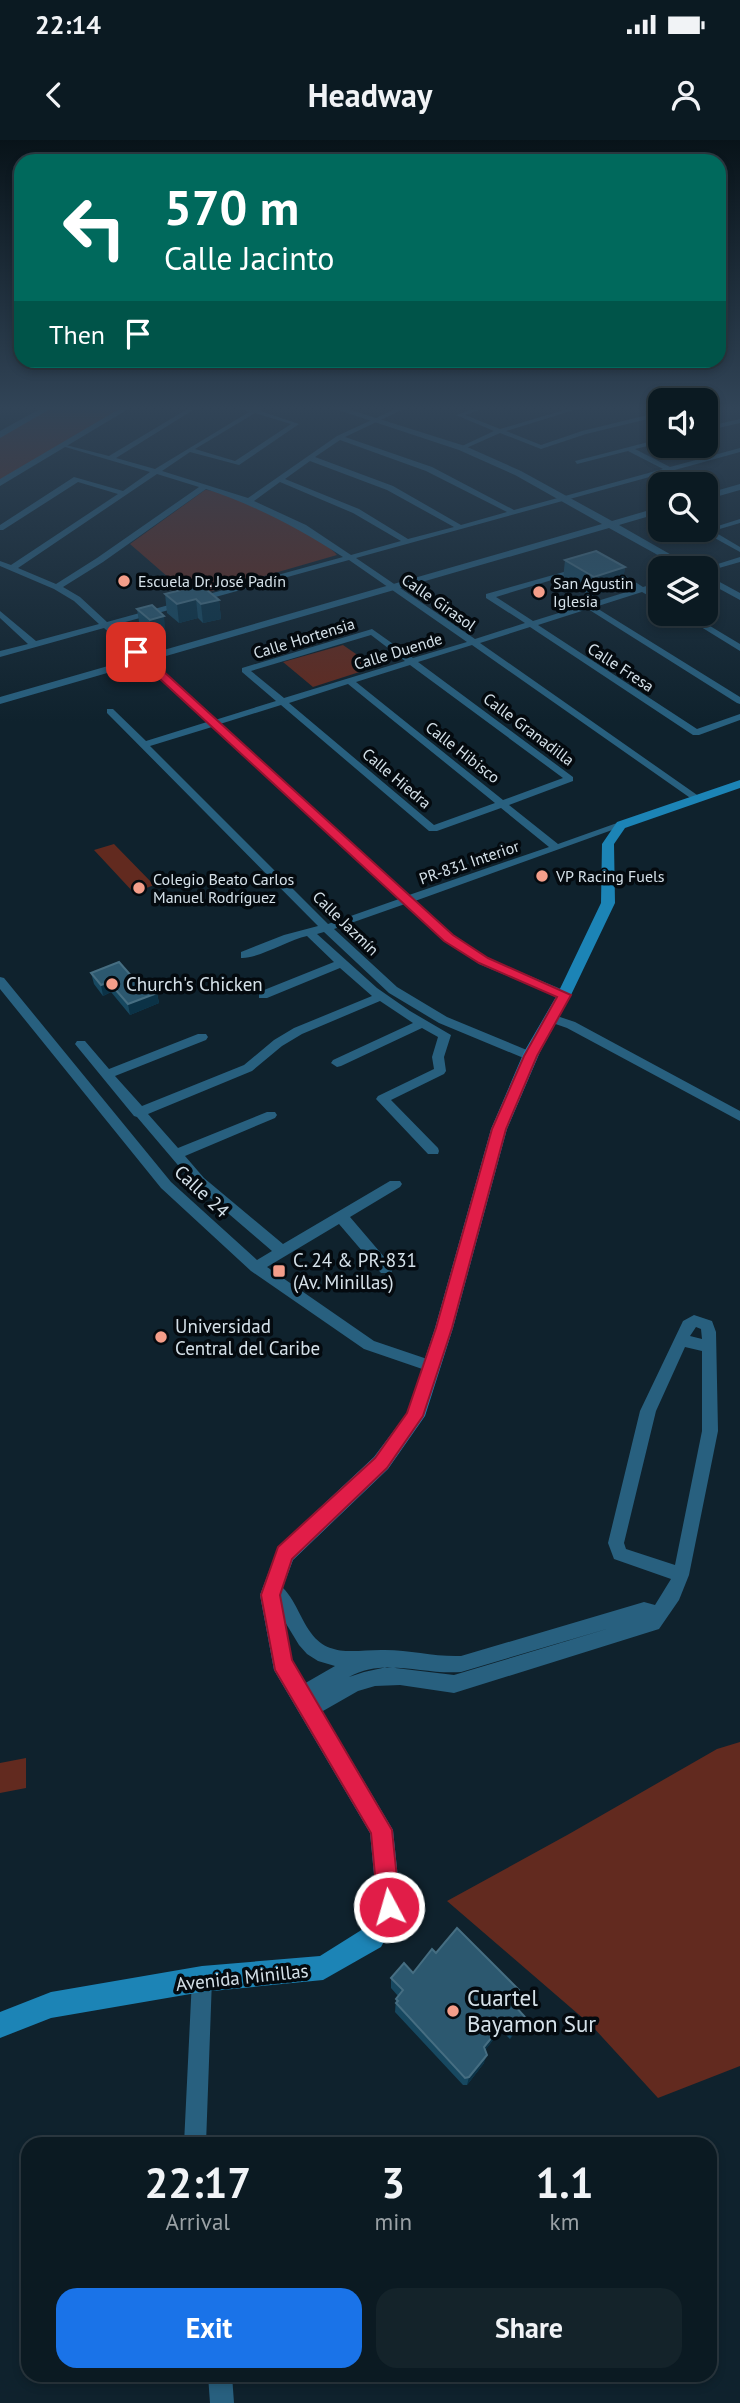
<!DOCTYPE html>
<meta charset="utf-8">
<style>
:root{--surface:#0b1a22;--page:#14232a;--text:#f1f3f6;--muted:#9aa1a5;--line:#2b3840;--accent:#1a73e8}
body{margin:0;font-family:"PT Sans",sans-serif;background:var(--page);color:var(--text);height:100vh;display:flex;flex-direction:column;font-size:26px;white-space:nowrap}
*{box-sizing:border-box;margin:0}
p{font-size:23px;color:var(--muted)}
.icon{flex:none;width:38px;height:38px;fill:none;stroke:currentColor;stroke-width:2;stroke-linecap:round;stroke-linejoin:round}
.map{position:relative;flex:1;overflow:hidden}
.panel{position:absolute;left:21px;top:1997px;width:696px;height:245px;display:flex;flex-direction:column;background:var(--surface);border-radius:21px;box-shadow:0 4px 10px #0003,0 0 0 2px var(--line)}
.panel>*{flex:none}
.banner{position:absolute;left:14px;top:14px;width:712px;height:214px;border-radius:21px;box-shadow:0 4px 10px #0003,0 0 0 2px var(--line);background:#00695c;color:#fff;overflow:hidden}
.controls{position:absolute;left:648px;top:248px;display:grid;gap:14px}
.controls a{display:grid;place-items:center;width:70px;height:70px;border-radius:14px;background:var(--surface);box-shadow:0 4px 10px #0003,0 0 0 2px var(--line);font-size:35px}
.pin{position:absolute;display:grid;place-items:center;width:60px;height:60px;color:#fff;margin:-30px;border-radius:14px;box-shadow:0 4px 10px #0006}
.me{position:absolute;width:77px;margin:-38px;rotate:354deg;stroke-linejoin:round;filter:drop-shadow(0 0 5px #0008)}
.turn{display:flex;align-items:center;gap:24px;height:147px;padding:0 35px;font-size:32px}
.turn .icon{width:91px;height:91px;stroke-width:2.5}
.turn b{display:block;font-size:49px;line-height:60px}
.then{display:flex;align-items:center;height:66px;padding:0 35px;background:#0003;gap:14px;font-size:26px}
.eta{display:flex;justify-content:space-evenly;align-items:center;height:119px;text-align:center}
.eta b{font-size:42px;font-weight:700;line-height:49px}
.primary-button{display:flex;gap:14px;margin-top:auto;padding:14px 35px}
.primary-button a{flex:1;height:80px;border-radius:21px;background:var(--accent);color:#fff;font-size:28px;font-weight:700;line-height:80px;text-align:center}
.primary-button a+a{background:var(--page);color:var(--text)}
.status{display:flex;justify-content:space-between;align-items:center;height:49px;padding:0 35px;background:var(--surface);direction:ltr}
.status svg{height:19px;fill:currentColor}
header{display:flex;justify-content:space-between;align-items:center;height:91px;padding:0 35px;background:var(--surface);font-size:32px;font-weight:700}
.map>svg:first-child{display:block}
.green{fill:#622a1f}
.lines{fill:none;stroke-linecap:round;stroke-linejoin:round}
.minor{fill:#28607f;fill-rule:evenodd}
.tertiary{fill:#28607f;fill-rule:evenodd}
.secondary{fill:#1c84b6;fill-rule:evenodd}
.wall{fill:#174860}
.shaded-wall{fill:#0b3246}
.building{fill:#2c586f;stroke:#466e82;stroke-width:2}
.route{fill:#e11d48;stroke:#92132f;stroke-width:2}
.poi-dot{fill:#f49e8a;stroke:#040a0f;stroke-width:2.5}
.labels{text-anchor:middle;stroke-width:7;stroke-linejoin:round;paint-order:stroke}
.far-poi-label{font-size:16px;fill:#d5e1e9;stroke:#040a0f;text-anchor:start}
.far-street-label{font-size:16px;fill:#d5e1e9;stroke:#040a0f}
.poi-label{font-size:19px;fill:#d5e1e9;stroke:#040a0f;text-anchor:start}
.street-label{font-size:19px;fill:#d5e1e9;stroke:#040a0f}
.near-poi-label{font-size:23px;fill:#d5e1e9;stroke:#040a0f;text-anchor:start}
</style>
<div class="status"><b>22:14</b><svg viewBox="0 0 49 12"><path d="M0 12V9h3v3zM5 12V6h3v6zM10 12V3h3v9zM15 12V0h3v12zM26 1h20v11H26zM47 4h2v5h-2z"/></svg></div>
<header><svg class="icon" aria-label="back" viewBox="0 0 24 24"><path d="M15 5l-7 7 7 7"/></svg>Headway<svg class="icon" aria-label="person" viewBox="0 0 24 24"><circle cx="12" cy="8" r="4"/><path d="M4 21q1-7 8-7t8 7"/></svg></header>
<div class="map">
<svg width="740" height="2263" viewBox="0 0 740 2263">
<rect width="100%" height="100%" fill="#0f222d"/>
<!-- green -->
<path class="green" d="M53,265H131L0,343V295Z
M205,350C227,350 325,398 337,415L191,457L130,404Z
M343,505L375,527L313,547L283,522Z
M114,704L154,745L134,753L94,710Z
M740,1602V1926L658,1958L592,1886L447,1761L569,1694L717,1609Z
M26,1618V1648L0,1653V1623Z"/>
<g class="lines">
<!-- minor -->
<path class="minor" d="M194,265H201L116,318L155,329L249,272L232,265L254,269L261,265H268L260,271L299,284L239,325L190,312L162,331L248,358L337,296L404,265H412L345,297L432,327L514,370L663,329L628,311L577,324L575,321L660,299V303L635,309L670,327L740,308V312L356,418L475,499L525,483L486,458V454L585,426V430L496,457L533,481L636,449L604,430V426H610L643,447L660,442V447L649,450L660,456V462L642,452L595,467L740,557V564L737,563L588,469L538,485L697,589L740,574V580L699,595H693L530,487L480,503L700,657L701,659L696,662L472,505L418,522L573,637V641L509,665L558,704L617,683L626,685L415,761L453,796L487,818L568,852V858H560L479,824L445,800L405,764L334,789L397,847L447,877L534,913L536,916L534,919H526L439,883L389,853L324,792L317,794L377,848L410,871L451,895L444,917L446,931L444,934L391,960L438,1008L439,1011L438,1014H428L376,959L378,956L434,929L432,917L438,897L422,888L341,926L337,927L331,923L333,920L413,883L380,861L302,894L282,906L252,931L148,974L178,1008L267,972H275L277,975L275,978L185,1016L204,1038L283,1104L390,1041H400L402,1044L400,1047L350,1077L391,1125L393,1129L391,1133H381L339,1084L267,1127L374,1201L436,1222L438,1226L436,1230L431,1232L364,1209L251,1131L161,1048L0,849V837L4,838L171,1042L257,1120L272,1111L194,1044L137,977L134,976L75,904L77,901H85L109,929L198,894H206L208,897L206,900L115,936L142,966L244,925L274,900L294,888L372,856L340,828L267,858H259V852L334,822L307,796C288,800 258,819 241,818V812L284,795L318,786L107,573V569H113L146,601L207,582L104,488L0,517V511L28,504L0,478V471L36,501L99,484L74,461L54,449L0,426V421L11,425L118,354L78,342L3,390H0V385L74,337L123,351L150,332L62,306V304L109,316ZM255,273L291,284L235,321L195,309ZM340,300L426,331L507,372L461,385L393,346L315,317ZM310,321L387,350L454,387L408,399L359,369L285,339ZM157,334L199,347L97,418L56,444L18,428ZM280,342L353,373L401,401L351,415L306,385L254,361ZM206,349C256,366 299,388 343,417L107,482L80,457L63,447L103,422ZM349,420L467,502L413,518L372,489L242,528V532L276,561L215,580L111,486ZM371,495L405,521L284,558L251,531ZM410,525L563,638L503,660L356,542ZM348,544L495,663L434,685L289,563ZM281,565L429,691H437L501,668L549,707L409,755L220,584ZM212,587L399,759L328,784L150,606Z
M485,265H494L465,275L500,289L581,265H590L506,291L541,305L582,291L660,272V276L586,294L541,309L500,293L464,309H460V307L494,291L456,275Z
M732,265H740V269L733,266Z
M740,279V283L705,291V287Z
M740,379V383L713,391L740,407V412L702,391Z
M740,417V422L705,432V429H702Z
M680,474H690L740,504V511Z
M551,874L575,882L740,971V981L567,888L547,881L545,878Z
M694,1175L712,1181L716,1192L718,1291L689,1435L679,1460L659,1489L454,1553L400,1545L375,1546L358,1551L316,1575L310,1578L304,1575L301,1569L305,1562L301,1564L295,1561L292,1555L295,1549L335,1526L318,1521L307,1514L299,1505L265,1449L267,1444L273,1441C292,1449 299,1477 311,1493C330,1519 358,1509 385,1510C411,1510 435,1517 461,1516L644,1462L655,1465L671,1439L614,1419L608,1403L640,1271L683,1181ZM696,1187L701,1189L702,1199L690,1196ZM685,1207L702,1211V1291L675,1425L626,1409L624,1403L656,1271ZM610,1488L454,1535L387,1527L364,1532L349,1537C384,1517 423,1535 461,1532Z
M202,1829L209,1832L212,1839L206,2004H184L192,1839L195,1832Z
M208,2235H232L234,2263H210Z"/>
<!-- tertiary -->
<path class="tertiary" d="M47,265H57L0,298V291Z
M126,265H135L0,346V339Z
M323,265H335L465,306L521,331L612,381L660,367V373L619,385L696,429H683L609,388L0,564V557L602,384L515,335L459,310Z
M740,344V350L705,360V354Z
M705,434L740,453V460L705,441Z"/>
<!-- secondary -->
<path class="secondary" d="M740,640V648L625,688L614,704L615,763L571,855L540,912L507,989L453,1188L425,1276L388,1329L293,1420L280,1455L292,1520L393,1690L401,1767L398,1776L381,1807L323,1840L202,1852L51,1878L0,1898V1872L51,1852L202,1826L320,1816L363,1789L377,1765L370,1693L274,1530L260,1455L278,1407L374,1317L407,1273L435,1188L491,989L524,912L557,855L601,763L602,704L617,682Z"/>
</g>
<!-- wall -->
<path class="wall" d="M565,420L625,427L622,446L591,456L563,439Z
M165,454L219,460L221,479L203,483L198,478L179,483L167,473Z
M152,465L166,495L152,499L140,488L137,469Z
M91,833L157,853L159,863L130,875L111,852L103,856L94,844Z
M436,1813L517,1854L514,1866L521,1885L510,1899L501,1890L485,1910L484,1923L467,1945H463L395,1872L396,1859L398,1856L391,1848V1838L413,1833Z"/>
<!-- shaded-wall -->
<path class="shaded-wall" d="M625,427L622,446L591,456L594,437Z
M196,459L198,478L179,483L177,464Z
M219,460L221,479L203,483L201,464Z
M164,476L166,495L152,499L150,480Z
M109,842L111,852L103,856L101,845Z
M157,853L159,863L130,875L128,864Z
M525,1877L521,1885L510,1899L514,1891Z
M505,1881L501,1890L481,1915L484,1907Z
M487,1915L484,1923L467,1945L469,1937Z"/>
<!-- building -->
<path class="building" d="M596,411L625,427L594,437L565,420Z
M201,445L219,460L201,464L196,459L177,464L165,454Z
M152,465L164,476L150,480L137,469Z
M119,822L141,847L149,844L157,853L128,864L109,842L101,845L91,833Z
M457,1788L519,1850L516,1853L519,1856L513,1864L525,1877L514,1891L505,1881L484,1907L487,1915L469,1937L465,1938L396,1863L398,1861L396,1859L403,1850L391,1838L404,1823L413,1833L432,1809L436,1813Z"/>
<!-- sky -->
<linearGradient id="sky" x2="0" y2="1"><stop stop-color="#081319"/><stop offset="0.46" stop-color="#314457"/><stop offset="1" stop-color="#314457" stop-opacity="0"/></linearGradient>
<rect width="740" height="582" fill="url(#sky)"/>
<!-- route -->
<path class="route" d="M133,510H140L453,795L488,818L571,855L537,916L506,989L452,1188L423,1276L387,1328L292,1419L280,1455L292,1520L392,1690L400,1767L397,1775L389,1778L381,1775L378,1767L371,1693L275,1530L261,1455L278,1407L375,1318L407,1273L436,1188L492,989L524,916L557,857L479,823L444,801L133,514Z"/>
<!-- markers -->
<g class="poi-dot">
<circle cx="124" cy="441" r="7"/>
<circle cx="539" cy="452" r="7"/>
<circle cx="542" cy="736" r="7"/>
<circle cx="139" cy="748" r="7"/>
<circle cx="112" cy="844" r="7"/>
<rect x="272" y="1124" width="14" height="14" rx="3.5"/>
<circle cx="161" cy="1197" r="7"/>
<circle cx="453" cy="1871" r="7"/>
</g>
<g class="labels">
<!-- far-poi labels -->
<g class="far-poi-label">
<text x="138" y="447">Escuela Dr. José Padín</text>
<text x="553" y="449">San Agustin<tspan x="553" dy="18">Iglesia</tspan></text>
<text x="556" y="742">VP Racing Fuels</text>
<text x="153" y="745">Colegio Beato Carlos<tspan x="153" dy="18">Manuel Rodríguez</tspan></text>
</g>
<!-- far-street labels -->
<g class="far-street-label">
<text transform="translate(439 462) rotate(35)" y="6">Calle Girasol</text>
<text transform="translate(304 498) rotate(-17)" y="6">Calle Hortensia</text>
<text transform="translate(398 511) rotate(-17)" y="6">Calle Duende</text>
<text transform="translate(621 527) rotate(33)" y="6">Calle Fresa</text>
<text transform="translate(529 589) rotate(37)" y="6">Calle Granadilla</text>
<text transform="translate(463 612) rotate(38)" y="6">Calle Hibisco</text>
<text transform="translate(397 638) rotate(40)" y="6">Calle Hiedra</text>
<text transform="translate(469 722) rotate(-19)" y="6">PR-831 Interior</text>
<text transform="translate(346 783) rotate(44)" y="6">Calle Jazmín</text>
</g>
<!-- poi labels -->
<g class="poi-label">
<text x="126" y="851">Church's Chicken</text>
<text x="293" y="1127">C. 24 &amp; PR-831<tspan x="293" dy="22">(Av. Minillas)</tspan></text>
<text x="175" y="1193">Universidad<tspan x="175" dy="22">Central del Caribe</tspan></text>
</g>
<!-- street labels -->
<g class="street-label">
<text transform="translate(202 1051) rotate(43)" y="7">Calle 24</text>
<text transform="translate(242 1837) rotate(-6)" y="7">Avenida Minillas</text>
</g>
<!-- near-poi labels -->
<g class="near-poi-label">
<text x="467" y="1866">Cuartel<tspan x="467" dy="26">Bayamon Sur</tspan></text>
</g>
</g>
</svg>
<div class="controls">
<a><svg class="icon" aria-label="sound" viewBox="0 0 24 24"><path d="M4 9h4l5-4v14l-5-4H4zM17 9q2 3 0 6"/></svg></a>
<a><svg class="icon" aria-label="search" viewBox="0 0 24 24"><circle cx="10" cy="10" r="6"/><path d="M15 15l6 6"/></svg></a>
<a><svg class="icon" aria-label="layers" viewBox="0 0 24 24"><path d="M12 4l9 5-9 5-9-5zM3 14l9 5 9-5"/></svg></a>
</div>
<div class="pin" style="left:136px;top:512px;background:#d93025"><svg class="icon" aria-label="arrive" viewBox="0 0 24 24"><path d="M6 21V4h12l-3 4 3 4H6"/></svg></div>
<svg class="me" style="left:389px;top:1767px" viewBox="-20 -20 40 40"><circle r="17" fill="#e11d48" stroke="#fff" stroke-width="3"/><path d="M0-11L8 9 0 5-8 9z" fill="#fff"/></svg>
<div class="banner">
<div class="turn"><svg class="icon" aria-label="left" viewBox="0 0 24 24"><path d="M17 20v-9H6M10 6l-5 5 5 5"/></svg><div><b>570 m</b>Calle Jacinto</div></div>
<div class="then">Then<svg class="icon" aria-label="arrive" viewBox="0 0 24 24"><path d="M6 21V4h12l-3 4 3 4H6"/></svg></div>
</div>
<section class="panel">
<div class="eta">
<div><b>22:17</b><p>Arrival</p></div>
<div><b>3</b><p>min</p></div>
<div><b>1.1</b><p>km</p></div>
</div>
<div class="primary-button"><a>Exit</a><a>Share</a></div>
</section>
</div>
